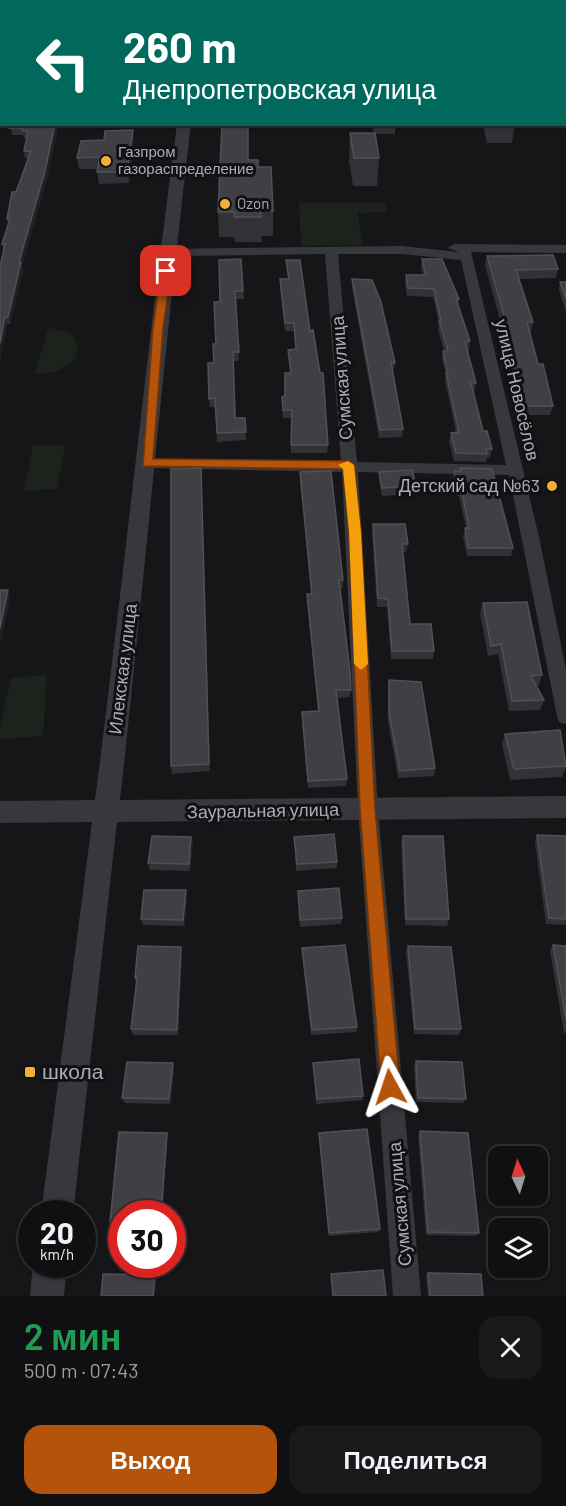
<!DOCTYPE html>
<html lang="ru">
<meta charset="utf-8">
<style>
:root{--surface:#101012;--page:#19191b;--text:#f1f3f6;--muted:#9c9d9f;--line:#303032;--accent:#b45309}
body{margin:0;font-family:Barlow,sans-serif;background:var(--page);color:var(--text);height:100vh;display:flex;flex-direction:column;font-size:22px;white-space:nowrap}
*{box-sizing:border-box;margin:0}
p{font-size:20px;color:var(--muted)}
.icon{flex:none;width:33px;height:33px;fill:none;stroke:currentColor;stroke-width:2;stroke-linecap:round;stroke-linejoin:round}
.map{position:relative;height:1296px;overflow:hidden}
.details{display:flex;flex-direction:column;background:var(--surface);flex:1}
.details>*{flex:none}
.hud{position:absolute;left:0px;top:0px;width:567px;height:126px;box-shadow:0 2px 4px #0004,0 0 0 2px var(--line);background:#00695c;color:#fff;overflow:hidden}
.needle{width:39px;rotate:356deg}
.tools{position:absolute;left:488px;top:1146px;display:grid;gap:12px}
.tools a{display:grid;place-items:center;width:60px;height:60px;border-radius:12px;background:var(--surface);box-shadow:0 2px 4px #0004,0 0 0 2px var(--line);font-size:30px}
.speed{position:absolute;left:18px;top:1200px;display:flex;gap:12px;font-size:30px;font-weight:700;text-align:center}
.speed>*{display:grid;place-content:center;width:78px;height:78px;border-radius:50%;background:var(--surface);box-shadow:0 2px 4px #0004,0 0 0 2px var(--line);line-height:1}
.speed small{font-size:15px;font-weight:400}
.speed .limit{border:9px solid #d22;background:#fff;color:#111}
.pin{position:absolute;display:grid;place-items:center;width:51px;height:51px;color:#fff;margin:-26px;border-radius:12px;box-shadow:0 3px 9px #0006}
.me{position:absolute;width:66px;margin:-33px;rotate:355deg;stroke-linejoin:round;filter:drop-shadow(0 0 4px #0008)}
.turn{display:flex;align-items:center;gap:21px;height:126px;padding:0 24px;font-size:27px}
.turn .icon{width:78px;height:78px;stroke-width:2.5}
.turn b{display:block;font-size:42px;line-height:51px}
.round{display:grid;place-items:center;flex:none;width:63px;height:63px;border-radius:18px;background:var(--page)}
.overview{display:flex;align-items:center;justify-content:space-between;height:102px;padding:0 24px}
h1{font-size:36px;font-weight:600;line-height:45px;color:#1e9e55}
.action{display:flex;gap:12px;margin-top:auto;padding:12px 24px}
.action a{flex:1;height:69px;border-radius:18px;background:var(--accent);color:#fff;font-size:24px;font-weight:600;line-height:69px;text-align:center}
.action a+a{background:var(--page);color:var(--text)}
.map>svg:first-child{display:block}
.green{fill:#1c231d}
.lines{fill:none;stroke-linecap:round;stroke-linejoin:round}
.minor{fill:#37383d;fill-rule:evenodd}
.tertiary{fill:#37383d;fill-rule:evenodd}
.primary{fill:#53555c;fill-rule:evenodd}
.wall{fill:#323236}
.shaded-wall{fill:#212124}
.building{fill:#3f3f44;stroke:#4f5156;stroke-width:1.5}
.route{fill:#b45309;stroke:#753606;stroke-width:1.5}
.slow{fill:#f59e0b}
.poi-dot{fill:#f2b134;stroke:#111113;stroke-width:2}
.labels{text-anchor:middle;stroke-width:6;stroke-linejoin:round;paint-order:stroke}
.far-poi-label{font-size:15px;fill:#a8adb8;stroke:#111113;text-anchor:start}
.street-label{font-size:18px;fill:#a8adb8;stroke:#111113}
.poi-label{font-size:18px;fill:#a8adb8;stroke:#111113;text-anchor:end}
.near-poi-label{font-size:21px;fill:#a8adb8;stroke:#111113;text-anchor:start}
</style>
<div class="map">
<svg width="566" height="1296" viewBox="0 0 566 1296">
<rect width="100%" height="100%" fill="#161618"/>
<!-- green -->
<path class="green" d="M385,202L387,212L358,213L362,245L301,246L299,203Z
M48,328C71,331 83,336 74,361L55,372L35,374Z
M33,445H65L57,489L24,491Z
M47,675L43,736L0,739V726L11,678Z"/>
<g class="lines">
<!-- minor -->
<path class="minor" d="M454,244L566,245V253L471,252L539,537L566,669V724L559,722L557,716L509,475L358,472L378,809L421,1296H393L358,809L342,472L147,468L139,463L147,458L341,461L325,254L169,256L163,252L165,249L402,246L459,252L448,248ZM338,254H402L461,260L506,465L357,462Z"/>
<!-- tertiary -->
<path class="tertiary" d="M177,124H191C164,349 145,575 120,800L566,796V818L117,822L73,1214H41L92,822L0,823V801L95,800C124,575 147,349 177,124Z
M33,1264H67L64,1296H30Z"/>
<!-- primary -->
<path class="primary" d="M0,38H2V48H0Z"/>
</g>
<!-- wall -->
<path class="wall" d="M0,0H121V2H0Z
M389,0H417V2H389Z
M6,124H56L57,131L47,179L22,266L23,270L10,324H7L0,360V267L4,252L2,244L8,225L7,219L16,192L28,158H25L24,151L26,138H24L23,135H12L11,129H7Z
M372,124H396L395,134H375L379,158L377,186H353L349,161L350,133H374Z
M483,124H515L512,143H487Z
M134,142L129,183L99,184L97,172L98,169H79L77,158Z
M258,167L273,211V236H261L262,242H235L234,237H219L218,212Z
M487,256L558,269L556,278L519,279L533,322L531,331H530L538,364L553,406L550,415H521L504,343L505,338L485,265Z
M422,259L459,299L458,307L470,341L469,350H467L476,383L474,391L473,392L483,431L492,449L490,457L487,458L486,462L454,461L449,441L451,433L456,432L445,381L446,375L442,359L443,351H444L438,330L439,323L433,297L407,296L405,283L406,275H423L421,268Z
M219,260L243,291L244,299H235L239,361H233L236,418H245L246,440L217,442L215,407H210L209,399L220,302Z
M286,260L310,331L328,445L327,453H291L292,418H283L282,397L285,396L290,373L288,350L296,349L294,331H285L280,287V279H288Z
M352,279L395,363L393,372L403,429L402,437L379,438L352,287Z
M560,282H566V312L559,290Z
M201,468L210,771L172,774L171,766Z
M460,468L513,548L511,556H467L463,536L466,528L459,496H457L453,480L454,471H459Z
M300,472L343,580V588H340L351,690L350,697L337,698L347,779L346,786L308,788L302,720V712H318L307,602V594H311L300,481Z
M379,472L416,486L415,494L382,496L379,480Z
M373,524L408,544L406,552H403L410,624L434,651L433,659H391L387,607H377L372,532Z
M483,603L542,675L539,685H536L544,700L540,710L509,711L498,654L488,656L480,613Z
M389,680L435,768L434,776L398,778L388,721V687Z
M505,734L566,764V767L562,777L510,780L502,744Z
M537,835L566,836V925L546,924L535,842Z
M403,836L449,919L447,926L405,925L401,842Z
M191,837L193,843L190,871L150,870L148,863Z
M294,837L337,862V868L296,871Z
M186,890L187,897L185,926L143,925L141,919Z
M298,891L342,918L341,924L300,927Z
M553,945L566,946V1033H564L550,951Z
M408,946L461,1029L459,1035L414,1034L406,952Z
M302,948L357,1027L356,1032L311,1035L302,954Z
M182,953L178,1035H133L131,1029L136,984L135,978Z
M416,1061L466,1099L463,1103L416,1102L414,1066Z
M173,1063L174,1068L171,1104L125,1103L122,1098Z
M313,1063L363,1096L362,1100L316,1104Z
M420,1131L479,1233L476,1236L426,1235L418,1136Z
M167,1133L168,1137L122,1214V1236H111L109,1233Z
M319,1133L380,1229L378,1232L329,1236L319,1137Z
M428,1273L483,1296H428L426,1275Z"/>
<!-- shaded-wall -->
<path class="shaded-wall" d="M53,124H56L57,131L47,179L22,266L23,270L10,324L8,317L19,262Z
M133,130L134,142L129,183L127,172Z
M5,317L7,324L0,360V343Z
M201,468V476L210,771L209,764Z
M8,590L10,598L1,643L0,640V628Z
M191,837L193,843L190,871L189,864Z
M186,890L187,897L185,926L183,920Z
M181,947L182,953L178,1035L177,1030Z
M173,1063L174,1068L171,1104L169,1099Z
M167,1133L168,1137L163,1214H161Z
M155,1275L157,1277L155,1296H153Z"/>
<!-- building -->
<path class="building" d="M449,0H495V2H449Z
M547,0H566V6V2H548Z
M11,124H55L45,171L19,262H21L8,317H5L0,343V267L5,244H2L10,219H7L12,192H16L31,151H24L28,131H22L23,128H10Z
M222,124H248V160H258V167H271L273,211H261V217H234V212H218Z
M133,130L127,172H97L100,157L77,158L81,141L104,140L105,131Z
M350,133H375L379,158H354Z
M553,255L558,269L516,270L533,322H527L538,364H543L553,406H523L506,333H509L487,256Z
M241,259L243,291H235L239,352H233L235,418H245L246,432L217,433L215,398L209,399L208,363H214L213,344H216L214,302H220L219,260Z
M422,259H442L459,299H456L470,341L465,342L476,383H471L483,431H487L492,449H486L487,454L456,453L451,433L459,432L446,373H448L443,351L448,350L439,321H441L434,289L408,288L406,275H426Z
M286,260H300L310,331L313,330L320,373H323L328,445H291L292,410H283L282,397L285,396V373H291L288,350L296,349L294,323H285L280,279H289Z
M352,279L372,280L381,302L395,363H391L403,429L380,430Z
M560,282H566V298Z
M201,468L209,764L171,766V469Z
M460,468L492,469L513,548H468L465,528H469L461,487L458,488L454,471H461Z
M412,470L416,486L382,488L379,472Z
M331,471L343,580H339L350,671L351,690H336L347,779L308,781L302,712L319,711L307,594H312L300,472Z
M373,524H405L408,544H402L410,624H431L434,651H392L388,599L378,598Z
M0,590H8L0,628Z
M527,602L542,675L531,676L544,700L512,701L501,644L491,646L483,603Z
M389,680L421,682L435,768L400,771L389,713Z
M560,730L566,766L514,769L505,734Z
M334,834L337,862L297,864L294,837Z
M537,835L566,836V919L549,918Z
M152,836L191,837L189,864L148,863Z
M403,836H443L449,919H406Z
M339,888L342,918L300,920L298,891Z
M144,890H186L183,920L141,919Z
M345,945L357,1027L312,1030L302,948Z
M553,945L566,946V1019Z
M138,946L181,947L177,1030L131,1029L137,978H135Z
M408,946L451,947L461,1029H415Z
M359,1059L363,1096L317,1099L313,1063Z
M416,1061L462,1062L466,1099L418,1098Z
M127,1062L173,1063L169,1099L122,1098Z
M367,1129L380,1229L329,1233L319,1133Z
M420,1131L468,1133L479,1233L428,1232Z
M119,1132L167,1133L161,1214H122V1233H109Z
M383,1270L386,1296H333L331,1274Z
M428,1273L481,1274L483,1296H430Z
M103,1274L155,1275L153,1296H101Z"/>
<!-- route -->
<path class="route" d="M166,268L171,271L163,328L153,459L348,461L354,465L361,532L375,809L400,1087L397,1094L390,1096L384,1094L381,1087L360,809L349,532L343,469L143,466L153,328L161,271Z"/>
<!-- slow -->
<path class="slow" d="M348,461L354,465L361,532L368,664L361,670L354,664L349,532L343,469L338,465Z"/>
<!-- markers -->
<g class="poi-dot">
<circle cx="106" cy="161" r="6"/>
<circle cx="225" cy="204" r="6"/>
<circle cx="552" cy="486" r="6"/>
<rect x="24" y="1066" width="12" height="12" rx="3"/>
</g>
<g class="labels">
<!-- far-poi labels -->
<g class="far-poi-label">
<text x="118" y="157">Газпром<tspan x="118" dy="17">газораспределение</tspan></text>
<text x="237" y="209">Ozon</text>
</g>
<!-- street labels -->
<g class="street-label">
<text transform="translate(342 378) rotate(-94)" y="6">Сумская улица</text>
<text transform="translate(517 390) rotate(77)" y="6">улица Новосёлов</text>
<text transform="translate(123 669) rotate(-83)" y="6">Илекская улица</text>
<text transform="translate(263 811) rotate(-1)" y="6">Зауральная улица</text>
<text transform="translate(400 1204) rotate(-95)" y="6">Сумская улица</text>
</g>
<!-- poi labels -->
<g class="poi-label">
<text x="540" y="492">Детский сад №63</text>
</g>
<!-- near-poi labels -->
<g class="near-poi-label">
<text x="42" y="1079">школа</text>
</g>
</g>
</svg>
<div class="tools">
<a><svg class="needle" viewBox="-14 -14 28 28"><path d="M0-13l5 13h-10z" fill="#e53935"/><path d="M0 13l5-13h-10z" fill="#9c9d9f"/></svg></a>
<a><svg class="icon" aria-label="layers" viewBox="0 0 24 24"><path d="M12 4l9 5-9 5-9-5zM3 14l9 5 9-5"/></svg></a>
</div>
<div class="speed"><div>20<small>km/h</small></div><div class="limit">30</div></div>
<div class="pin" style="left:166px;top:271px;background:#d93025"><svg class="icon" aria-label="arrive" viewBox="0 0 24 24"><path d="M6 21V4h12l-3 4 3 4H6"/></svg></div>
<svg class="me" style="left:390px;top:1087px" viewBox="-20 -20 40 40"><path d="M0-17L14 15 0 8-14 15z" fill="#b45309" stroke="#fff" stroke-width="4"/></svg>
<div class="hud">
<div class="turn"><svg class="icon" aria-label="left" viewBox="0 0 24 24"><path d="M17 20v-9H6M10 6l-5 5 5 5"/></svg><div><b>260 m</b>Днепропетровская улица</div></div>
</div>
</div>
<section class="details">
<div class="overview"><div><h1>2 мин</h1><p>500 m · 07:43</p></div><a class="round"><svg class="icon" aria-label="close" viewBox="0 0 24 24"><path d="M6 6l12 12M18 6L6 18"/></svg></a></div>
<div class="action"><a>Выход</a><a>Поделиться</a></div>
</section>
